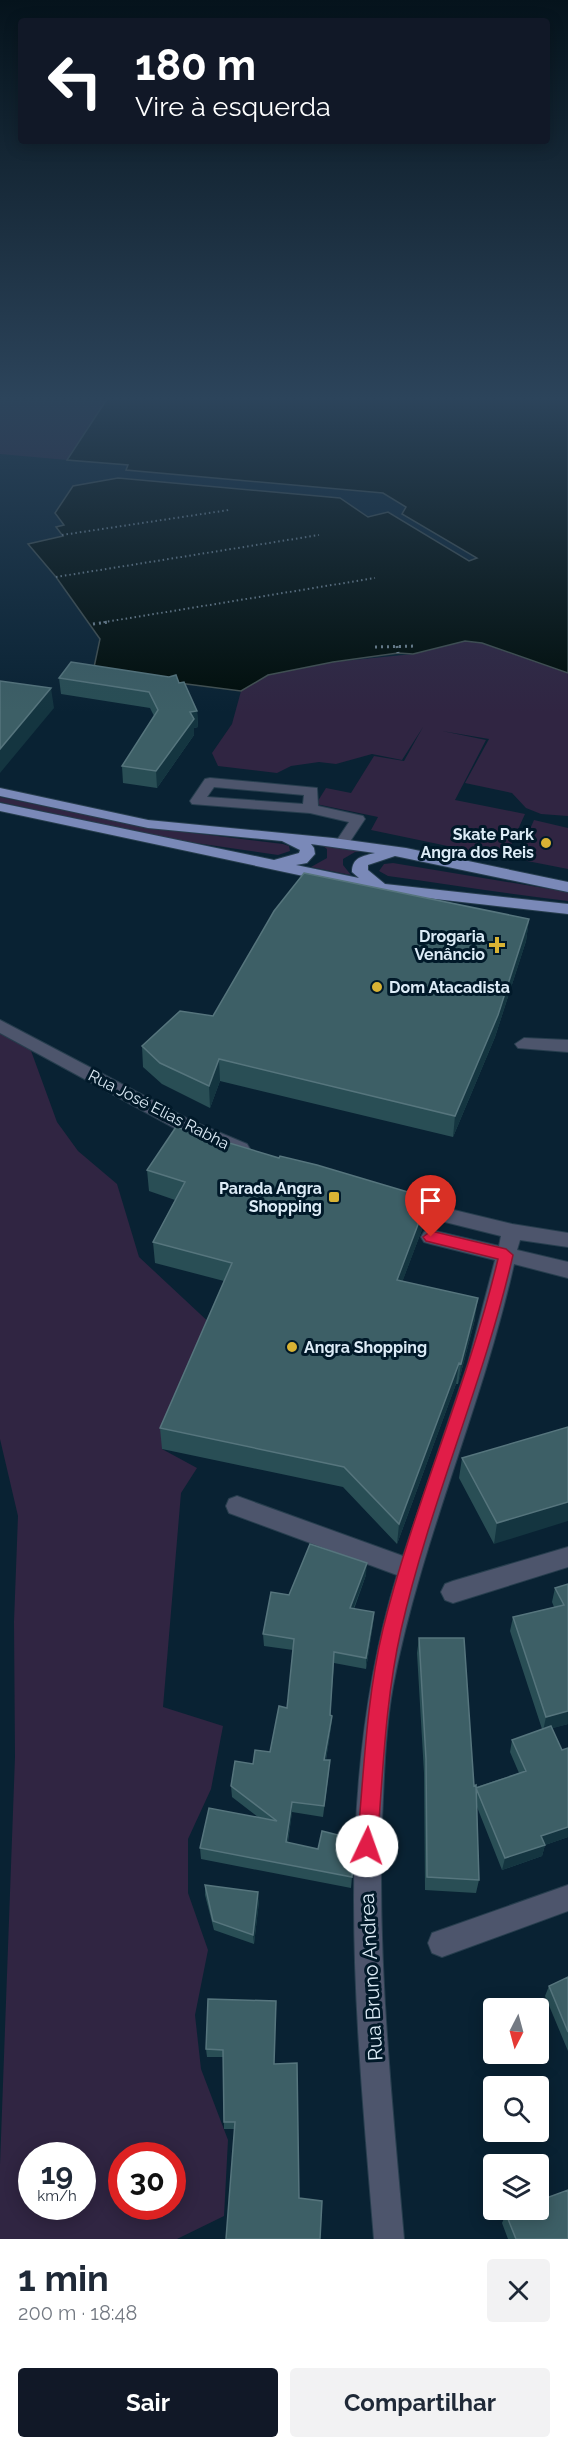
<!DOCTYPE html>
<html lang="pt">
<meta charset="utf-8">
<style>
:root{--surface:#fff;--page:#f2f2f3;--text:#1f2937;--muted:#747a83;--accent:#111827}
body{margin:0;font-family:Raleway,sans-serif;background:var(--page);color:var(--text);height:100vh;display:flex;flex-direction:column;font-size:22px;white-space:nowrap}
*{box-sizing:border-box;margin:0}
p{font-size:20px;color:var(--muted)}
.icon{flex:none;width:33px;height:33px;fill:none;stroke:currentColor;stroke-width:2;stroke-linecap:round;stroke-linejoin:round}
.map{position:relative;height:2239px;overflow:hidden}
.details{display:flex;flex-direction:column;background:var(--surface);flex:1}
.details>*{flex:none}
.hud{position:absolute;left:18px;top:18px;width:532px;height:126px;border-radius:6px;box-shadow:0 3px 15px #0003;background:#111827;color:#fff;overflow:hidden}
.needle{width:39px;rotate:186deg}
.fabs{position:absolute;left:483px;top:1998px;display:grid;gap:12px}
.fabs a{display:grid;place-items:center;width:66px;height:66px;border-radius:6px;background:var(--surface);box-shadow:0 3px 15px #0003;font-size:30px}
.speed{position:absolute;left:18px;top:2142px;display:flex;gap:12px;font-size:30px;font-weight:700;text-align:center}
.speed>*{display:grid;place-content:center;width:78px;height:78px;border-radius:50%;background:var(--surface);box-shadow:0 3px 15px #0003;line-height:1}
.speed small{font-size:15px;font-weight:400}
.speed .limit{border:9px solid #d22;background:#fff;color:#111}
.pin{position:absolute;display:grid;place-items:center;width:51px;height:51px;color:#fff;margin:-62px -26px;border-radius:50% 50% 50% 0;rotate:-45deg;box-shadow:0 0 6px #0007}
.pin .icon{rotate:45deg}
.me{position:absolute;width:66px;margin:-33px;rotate:3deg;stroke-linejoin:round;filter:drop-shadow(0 0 4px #0008)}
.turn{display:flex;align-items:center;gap:21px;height:126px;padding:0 18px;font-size:27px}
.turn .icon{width:78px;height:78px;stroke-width:2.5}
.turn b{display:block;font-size:42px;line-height:51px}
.round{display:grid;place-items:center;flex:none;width:63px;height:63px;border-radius:6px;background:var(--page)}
.headline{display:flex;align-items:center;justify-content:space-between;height:102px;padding:0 18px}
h1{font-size:36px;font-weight:700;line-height:45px}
.action{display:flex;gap:12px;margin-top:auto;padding:12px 18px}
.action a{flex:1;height:69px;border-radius:6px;background:var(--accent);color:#fff;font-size:24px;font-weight:700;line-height:69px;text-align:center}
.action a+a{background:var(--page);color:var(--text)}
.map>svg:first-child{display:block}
.green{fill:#302542;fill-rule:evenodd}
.water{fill:#000d0a;stroke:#425051;stroke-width:1.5}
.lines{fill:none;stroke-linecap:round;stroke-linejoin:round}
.minor-casing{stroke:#273e4e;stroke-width:2}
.major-casing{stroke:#273e4e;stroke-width:2}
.path-far1{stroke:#728694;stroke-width:2;stroke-dasharray:1.5 3;stroke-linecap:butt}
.path{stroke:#728694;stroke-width:3;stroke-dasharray:2 4;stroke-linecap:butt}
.minor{fill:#4d556c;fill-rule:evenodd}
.major{fill:#7a89b8;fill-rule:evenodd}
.wall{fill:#294e55}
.shaded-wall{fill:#143540}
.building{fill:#3d5f66;stroke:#56757d;stroke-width:1.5}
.route{fill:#e11d48;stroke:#92132f;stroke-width:1.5}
.poi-dot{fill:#d9b334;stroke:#011929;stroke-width:2}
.labels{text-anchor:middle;stroke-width:6;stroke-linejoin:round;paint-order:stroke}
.poi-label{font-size:16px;font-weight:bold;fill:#dcebf6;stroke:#011929;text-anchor:end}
.street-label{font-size:16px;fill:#dcebf6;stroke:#011929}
.near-street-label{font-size:20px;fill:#dcebf6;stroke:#011929}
</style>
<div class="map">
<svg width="568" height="2239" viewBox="0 0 568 2239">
<rect width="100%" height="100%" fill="#092233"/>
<!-- green -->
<path class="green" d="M0,399H107L67,460L0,454Z
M465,641L482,643L568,673V816L541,814L526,808L512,793L465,783L489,739L442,731L486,740L455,800L525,814L505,858L371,830L378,817L316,804L326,788L351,793L374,756L404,761L423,727L402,760L372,754L336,764L319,762L291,766L277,773L218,766L212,753L232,724L241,691L268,675L333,662L413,654Z
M0,797L144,827L283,844L289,846L290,851L278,855L182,841L0,802Z
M534,820L568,828V869L517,859Z
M320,844L366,851L355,852L343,859V865L351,875L311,867L327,858V849Z
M393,863L568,892V901C507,894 448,884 388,876L379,871L384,864Z
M0,1033L30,1048L57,1122L78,1151L117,1184L139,1257L214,1327L162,1449L197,1468L181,1493L163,1707L223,1726L211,1789L188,1839V1893L208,1950L195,2015L201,2069L228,2140L224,2216L177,2239H0V2165L15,1757L14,1622L18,1516L0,1439ZM32,2156H82V2206H32ZM122,2156H172V2206H122Z"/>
<!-- water -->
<path class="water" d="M107,399H568V673L482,643L465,641L413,654L398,653L333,662L268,675L241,691L93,672L100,639L56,577L28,544L63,536L56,527L64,525L55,513L73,486L118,478L340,498L368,517L388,512L469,561L477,558L402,514L406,507L383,493L126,470L128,465L67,460Z"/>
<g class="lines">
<defs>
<path id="minor" d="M210,778L317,788L318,806L363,816L365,819L347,846H337L335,843L349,822L310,813L192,804L190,801L205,779ZM214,787L304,795L303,804L207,797Z
M0,1020L192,1121L247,1144L250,1149L247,1154L241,1156L180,1131L0,1033Z
M524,1038L568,1040V1052L518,1048L515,1044Z
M404,1198L512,1224L568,1233V1247L520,1240L517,1250L568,1262V1278L514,1264C482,1408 420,1542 393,1686C385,1731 384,1776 382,1821C377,1961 392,2100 404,2239H374C356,2018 331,1791 397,1575L229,1513L226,1506L229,1499L237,1496L403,1556L468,1363L495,1260L431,1244L424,1242L421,1237L424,1232L431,1230L499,1246L501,1236L397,1210L395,1205L397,1200Z
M568,1547V1567L453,1603L445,1600L441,1592L445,1584L453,1581Z
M568,1885V1911L442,1957L432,1953L428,1943L432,1933Z"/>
<path id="major" d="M0,788L148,820L333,838L406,848L568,882V892L395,856L368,865V870L385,884L568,904V914L383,893L0,811V803L274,860L299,853L300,850L282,841L148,828L0,796ZM311,844L375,853C363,856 352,857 352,872L359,878L296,865L307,863L315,854L314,848Z"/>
</defs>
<!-- minor casing -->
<use href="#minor" class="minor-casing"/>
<!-- major casing -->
<use href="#major" class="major-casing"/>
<!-- path-far1 -->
<path class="path-far1" d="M62,535L229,510
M56,577L319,535
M99,623L375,578"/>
<!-- path -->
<path class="path" d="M93,624L108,622
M397,646L398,653
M375,647L417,646"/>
<!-- minor -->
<use href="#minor" class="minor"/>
<!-- major -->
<use href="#major" class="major"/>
</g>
<!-- wall -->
<path class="wall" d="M59,678L179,683L197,711L198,727L194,728V735L157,788L123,783L122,766L154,716L150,708L61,694Z
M529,919L526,941L495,1037L453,1137L220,1081L210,1108L162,1084L143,1067L142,1046L213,1016Z
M279,1158L428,1198L426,1219L402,1282L475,1319L458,1384H456L397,1544L343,1487L162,1449L160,1428L224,1281L155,1263L153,1242L175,1200L149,1191L147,1170Z
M568,1427L494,1544L459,1478L462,1458Z
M366,1575L354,1609L374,1612L373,1624L366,1669L334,1663L330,1715L332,1716L331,1727L326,1760L329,1771L323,1817L292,1812L288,1842L352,1877L351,1888L201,1859L200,1848L258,1817L232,1797L231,1786L253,1764L270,1752L287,1708L293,1650L264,1646L263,1634L289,1595Z
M568,1584V1724L552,1728L562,1750L568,1748V1837L545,1845L542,1856L502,1870L477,1807L479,1880L476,1893L425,1890L424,1773L417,1653L419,1638L474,1786L476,1787L519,1773L510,1752L512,1740L542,1729L510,1631L513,1617L554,1607L552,1602L555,1588Z
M205,1885L259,1901L254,1944L214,1930L205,1895Z
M568,1977V2051L545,1996L549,1986Z
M208,1999L274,2064L299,2198L320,2239L234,2129H224L223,2057H207L206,2049Z
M506,2214L568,2239H508L502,2223Z"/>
<!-- shaded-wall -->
<path class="shaded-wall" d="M51,688L54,708L0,773V749Z
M197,711L198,727L194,728V735L157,788L156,771L190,712Z
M529,919L526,941L495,1037L453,1137L455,1116Z
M219,1059L220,1081L210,1108L209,1086Z
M428,1198L426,1219L395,1301L397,1280Z
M478,1298L475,1319L458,1384L461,1364Z
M459,1363L456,1384L397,1544L399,1524Z
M568,1502V1521L494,1544L497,1523Z
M367,1563L366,1575L349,1620L350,1608Z
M374,1612L373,1624L366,1669V1658Z
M568,1711V1724L543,1731L546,1717Z
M332,1716L331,1727L324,1771V1760Z
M292,1802V1812L286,1852V1842Z
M568,1827V1837L545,1845L542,1856L502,1870L505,1858L541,1836Z
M258,1892L259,1901L254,1944L253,1935Z"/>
<!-- building -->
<path class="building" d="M71,662L169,677L176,675L179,683L184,682L197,711L190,712L194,719L156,771L122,766L158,710L149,692L59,678Z
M0,681L51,688L0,749Z
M304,873L529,919L498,1015L455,1116L219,1059L209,1086L160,1063L142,1046L180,1011L213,1016L274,911Z
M176,1127L279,1158L280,1156L317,1165L428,1198L397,1280L478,1298L461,1364L459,1363L399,1524L344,1467L160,1428L232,1263L153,1242L185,1182L147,1170Z
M568,1427V1502L497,1523L462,1458Z
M310,1544L367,1563L350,1608L374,1612L366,1658L334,1652L330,1715L332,1716L324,1760H330L324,1806L292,1802L286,1842L318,1849L322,1831L354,1839L352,1877L200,1848L209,1808L277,1821L231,1786L235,1761L253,1764L255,1750L270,1752L279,1706L287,1708L294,1639L263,1634L271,1592L289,1595Z
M568,1584V1711L546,1717L513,1617L564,1605L555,1588Z
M419,1638H464L474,1786L476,1785L479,1880L427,1877L426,1759Z
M551,1726L562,1750L568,1748V1827L541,1836L545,1845L505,1858L476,1788L526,1771L512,1740Z
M205,1885L258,1892L253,1935L213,1921Z
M568,1977V2032L549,1986Z
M208,1999L276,2001L274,2064L297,2063L299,2198L322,2201L320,2239H226L235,2122H224L223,2050L206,2049Z
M568,2190V2239H516L506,2214L517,2210H538V2201Z"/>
<!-- sky -->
<linearGradient id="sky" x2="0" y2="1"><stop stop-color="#05131c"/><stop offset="0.56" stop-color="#2c445b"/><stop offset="1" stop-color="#2c445b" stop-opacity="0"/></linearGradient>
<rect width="568" height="712" fill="url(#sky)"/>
<!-- route -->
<path class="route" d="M431,1231L506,1249L513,1255C484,1382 430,1502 401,1630C385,1701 383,1774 377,1846L374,1853L367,1856L360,1853L357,1846C364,1774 366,1700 383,1629C414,1503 468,1385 498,1259L426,1241L423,1237Z"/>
<!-- markers -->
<g class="poi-dot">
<circle cx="546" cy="843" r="6"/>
<path d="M494 936h6v6h6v6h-6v6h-6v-6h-6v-6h6z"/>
<circle cx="377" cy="987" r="6"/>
<rect x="328" y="1191" width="12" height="12" rx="3"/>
<circle cx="292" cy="1347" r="6"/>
</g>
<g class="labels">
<!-- poi labels -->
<g class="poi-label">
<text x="534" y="840">Skate Park<tspan x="534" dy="18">Angra dos Reis</tspan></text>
<text x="485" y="942">Drogaria<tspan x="485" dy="18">Venâncio</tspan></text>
<text x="389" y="993" text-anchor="start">Dom Atacadista</text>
<text x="322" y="1194">Parada Angra<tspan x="322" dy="18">Shopping</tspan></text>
<text x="304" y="1353" text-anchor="start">Angra Shopping</text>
</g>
<!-- street labels -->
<g class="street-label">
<text transform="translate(159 1109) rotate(27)" y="6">Rua José Elias Rabha</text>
</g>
<!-- near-street labels -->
<g class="near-street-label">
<text transform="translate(371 1977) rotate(-93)" y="7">Rua Bruno Andrea</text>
</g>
</g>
</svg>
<div class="fabs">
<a><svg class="needle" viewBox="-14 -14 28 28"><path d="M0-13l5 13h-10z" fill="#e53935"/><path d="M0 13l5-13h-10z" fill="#747a83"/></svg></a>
<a><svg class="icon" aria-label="search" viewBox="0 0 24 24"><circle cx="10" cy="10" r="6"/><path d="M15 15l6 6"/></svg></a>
<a><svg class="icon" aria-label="layers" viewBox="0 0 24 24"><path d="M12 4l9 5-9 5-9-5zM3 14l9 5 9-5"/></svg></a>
</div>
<div class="speed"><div>19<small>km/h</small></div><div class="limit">30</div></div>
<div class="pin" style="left:431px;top:1237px;background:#d93025"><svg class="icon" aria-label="arrive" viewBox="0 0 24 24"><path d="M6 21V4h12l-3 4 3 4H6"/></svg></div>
<svg class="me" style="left:367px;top:1846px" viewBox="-20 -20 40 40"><circle r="19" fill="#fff"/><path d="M0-13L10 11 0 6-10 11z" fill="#e11d48"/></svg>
<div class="hud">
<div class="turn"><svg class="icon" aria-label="left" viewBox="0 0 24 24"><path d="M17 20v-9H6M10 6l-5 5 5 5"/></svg><div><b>180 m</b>Vire à esquerda</div></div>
</div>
</div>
<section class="details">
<div class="headline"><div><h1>1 min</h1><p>200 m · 18:48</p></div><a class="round"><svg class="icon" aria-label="close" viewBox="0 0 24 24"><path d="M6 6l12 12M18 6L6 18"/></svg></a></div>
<div class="action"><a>Sair</a><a>Compartilhar</a></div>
</section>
